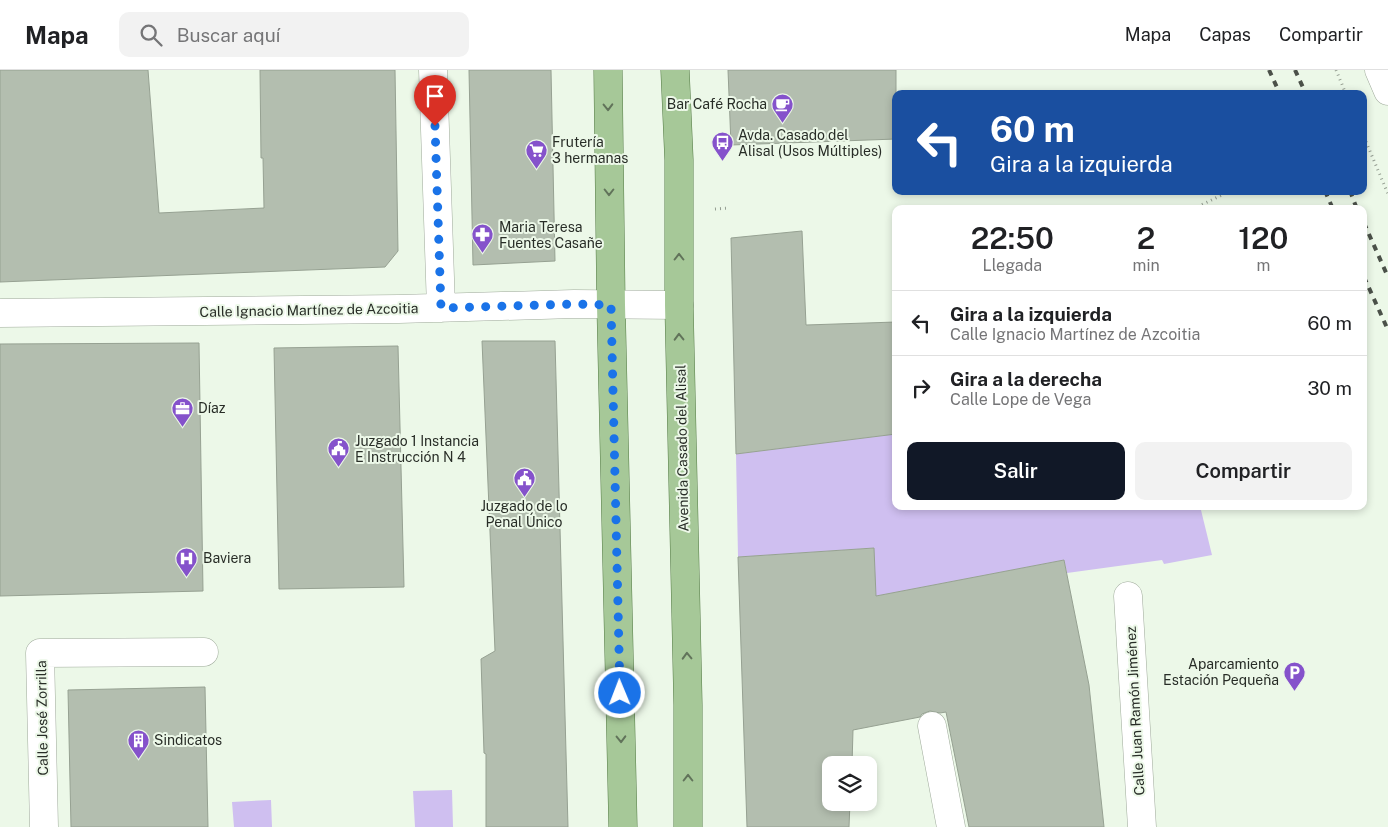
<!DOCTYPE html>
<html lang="es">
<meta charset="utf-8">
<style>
:root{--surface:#fff;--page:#f2f2f2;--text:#202124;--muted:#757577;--line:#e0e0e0;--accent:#111827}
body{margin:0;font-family:"Public Sans",sans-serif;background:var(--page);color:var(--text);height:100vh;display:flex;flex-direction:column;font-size:19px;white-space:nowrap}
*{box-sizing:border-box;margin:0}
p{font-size:16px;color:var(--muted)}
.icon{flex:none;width:28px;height:28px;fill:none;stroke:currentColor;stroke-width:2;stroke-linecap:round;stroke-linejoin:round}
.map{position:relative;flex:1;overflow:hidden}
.sheet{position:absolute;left:892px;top:135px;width:475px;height:305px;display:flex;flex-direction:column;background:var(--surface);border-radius:10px;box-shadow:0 2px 8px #0003}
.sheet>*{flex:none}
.banner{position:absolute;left:892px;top:20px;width:475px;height:105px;border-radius:10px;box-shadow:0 2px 8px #0003;background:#1a4fa0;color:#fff;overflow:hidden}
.controls{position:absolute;left:822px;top:686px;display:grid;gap:10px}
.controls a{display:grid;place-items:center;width:55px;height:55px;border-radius:10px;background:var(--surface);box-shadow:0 2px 8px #0003;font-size:25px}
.pin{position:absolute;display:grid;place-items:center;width:42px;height:42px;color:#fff;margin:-51px -21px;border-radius:50% 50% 50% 0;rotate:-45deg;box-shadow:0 0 5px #0007}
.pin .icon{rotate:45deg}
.me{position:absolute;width:55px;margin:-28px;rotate:359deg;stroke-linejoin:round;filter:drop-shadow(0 0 4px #0008)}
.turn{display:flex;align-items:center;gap:18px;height:105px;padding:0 15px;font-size:22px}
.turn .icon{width:65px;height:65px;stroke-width:2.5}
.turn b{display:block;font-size:35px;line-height:42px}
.eta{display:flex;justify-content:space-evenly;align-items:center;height:85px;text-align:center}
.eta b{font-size:30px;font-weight:600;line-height:35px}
.primary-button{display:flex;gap:10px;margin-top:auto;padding:10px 15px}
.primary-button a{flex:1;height:58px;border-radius:10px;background:var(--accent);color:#fff;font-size:20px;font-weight:600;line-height:58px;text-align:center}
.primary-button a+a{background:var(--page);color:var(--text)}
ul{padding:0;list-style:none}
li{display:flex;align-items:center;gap:15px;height:65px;padding:0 15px;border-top:1px solid var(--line)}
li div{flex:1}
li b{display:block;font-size:19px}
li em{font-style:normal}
header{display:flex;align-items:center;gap:30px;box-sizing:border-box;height:70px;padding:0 25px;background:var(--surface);border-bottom:1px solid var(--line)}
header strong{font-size:24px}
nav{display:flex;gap:28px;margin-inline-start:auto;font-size:18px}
.search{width:350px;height:45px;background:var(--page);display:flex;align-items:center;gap:12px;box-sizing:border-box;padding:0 18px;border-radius:10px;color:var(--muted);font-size:19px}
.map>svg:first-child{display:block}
.green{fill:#cfbff0}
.building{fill:#b3beaf;stroke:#96a192}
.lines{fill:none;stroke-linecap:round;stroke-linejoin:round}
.minor-casing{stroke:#9faa9b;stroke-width:29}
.major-casing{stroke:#537a44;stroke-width:29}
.path{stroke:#959e92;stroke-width:3;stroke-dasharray:1 4;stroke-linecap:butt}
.minor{stroke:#fff;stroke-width:28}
.major{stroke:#a6c898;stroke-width:28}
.rail{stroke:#4b5149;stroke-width:4;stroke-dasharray:6 6;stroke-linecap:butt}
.oneway{stroke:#61735a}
.route{stroke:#1a73e8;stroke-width:9;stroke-dasharray:0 16.2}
.labels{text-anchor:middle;stroke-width:4;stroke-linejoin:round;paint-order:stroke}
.poi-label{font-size:14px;fill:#282d27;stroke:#ecf8e8;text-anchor:start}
.street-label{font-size:14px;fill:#282d27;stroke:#ecf8e8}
</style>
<header>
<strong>Mapa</strong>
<div class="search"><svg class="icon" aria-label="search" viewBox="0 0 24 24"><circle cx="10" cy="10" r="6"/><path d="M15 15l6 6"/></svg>Buscar aquí</div>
<nav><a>Mapa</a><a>Capas</a><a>Compartir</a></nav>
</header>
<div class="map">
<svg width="1388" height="757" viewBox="0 0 1388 757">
<rect width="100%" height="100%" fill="#ecf8e8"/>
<!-- green -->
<path class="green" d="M896,364V436H1200L1212,485L1164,494L1162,490L1067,503L1064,490L876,526L873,478L738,487L736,384Z
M452,720L453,757H415L413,721Z
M271,730L272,757H234L232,732Z"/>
<!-- building -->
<path class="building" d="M0,0H148L159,143L264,138L263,88H261L260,0H395L398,181L385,197L0,212Z
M469,0H551L555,191L473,195Z
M728,0H896V69L731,75Z
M802,161L806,255L896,252V364L736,384L731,168Z
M482,271H555L568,757H486V684L484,683L481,589L495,581Z
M199,273L203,521L0,526V274Z
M398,276L404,517L279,519L274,278Z
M874,478L876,526L1064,490L1089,615L1104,757H969L946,642L940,643L930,641L922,644L920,647L853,660L852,695H831V732H850L849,757H747L738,487Z
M205,617L208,757H71L68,620Z"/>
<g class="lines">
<defs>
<path id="minor" d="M433,0L441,238
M1379,0L1388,21
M0,243L399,239L574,234L679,235
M1128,526L1142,757
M932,656L951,757
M44,757L40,583L204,582"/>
<path id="major" d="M608,0L611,235L623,757
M675,0L679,90V235L688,635V757"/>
</defs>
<!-- minor casing -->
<use href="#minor" class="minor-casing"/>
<!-- major casing -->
<use href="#major" class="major-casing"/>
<!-- path -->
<path class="path" d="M1336,0L1346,24
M1364,67L1388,124
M715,139L730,138
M1193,139L1230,121"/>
<!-- minor -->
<use href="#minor" class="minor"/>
<!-- major -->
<use href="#major" class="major"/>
<!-- rail -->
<path class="rail" d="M1269,0L1280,24
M1295,0L1306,24
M1325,121L1333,139
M1350,121L1357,139
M1364,153L1388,207
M1364,207L1388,260"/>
</g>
<!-- one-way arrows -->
<defs><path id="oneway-chevron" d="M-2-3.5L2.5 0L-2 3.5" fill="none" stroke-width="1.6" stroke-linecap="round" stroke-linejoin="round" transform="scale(1.25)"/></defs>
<g class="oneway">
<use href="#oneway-chevron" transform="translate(608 37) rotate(89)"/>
<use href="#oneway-chevron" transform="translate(609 122) rotate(90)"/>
<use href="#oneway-chevron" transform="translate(679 187) rotate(-90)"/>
<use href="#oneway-chevron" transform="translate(679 267) rotate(-91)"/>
<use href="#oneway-chevron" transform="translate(687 586) rotate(-92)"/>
<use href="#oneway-chevron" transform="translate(621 669) rotate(89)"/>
<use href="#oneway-chevron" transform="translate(688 708) rotate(-90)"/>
</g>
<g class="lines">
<!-- route -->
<path class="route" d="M435,56L441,238L574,234L611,235L620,623"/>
</g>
<!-- icons -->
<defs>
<symbol id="cafe-pin" viewBox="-11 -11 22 30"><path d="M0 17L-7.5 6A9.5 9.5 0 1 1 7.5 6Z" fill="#8552cb" stroke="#ecf8e8"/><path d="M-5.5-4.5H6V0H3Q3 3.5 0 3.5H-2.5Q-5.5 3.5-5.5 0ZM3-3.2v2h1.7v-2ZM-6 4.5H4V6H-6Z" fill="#fff"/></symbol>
<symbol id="bus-pin" viewBox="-11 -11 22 30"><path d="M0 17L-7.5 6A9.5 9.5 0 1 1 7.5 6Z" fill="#8552cb" stroke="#ecf8e8"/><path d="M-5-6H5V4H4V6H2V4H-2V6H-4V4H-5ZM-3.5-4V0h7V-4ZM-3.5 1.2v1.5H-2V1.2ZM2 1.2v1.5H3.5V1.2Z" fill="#fff"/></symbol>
<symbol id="supermarket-pin" viewBox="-11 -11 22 30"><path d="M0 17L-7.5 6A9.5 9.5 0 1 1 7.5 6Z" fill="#8552cb" stroke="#ecf8e8"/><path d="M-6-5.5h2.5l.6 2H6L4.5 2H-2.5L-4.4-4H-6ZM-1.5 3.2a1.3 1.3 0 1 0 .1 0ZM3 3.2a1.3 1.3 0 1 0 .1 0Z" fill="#fff"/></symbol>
<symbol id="pharmacy-pin" viewBox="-11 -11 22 30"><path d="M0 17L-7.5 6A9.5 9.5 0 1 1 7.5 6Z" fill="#8552cb" stroke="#ecf8e8"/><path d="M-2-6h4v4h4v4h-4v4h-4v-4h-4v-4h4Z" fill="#fff"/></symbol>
<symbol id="office-pin" viewBox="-11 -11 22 30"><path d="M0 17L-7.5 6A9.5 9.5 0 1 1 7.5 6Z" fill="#8552cb" stroke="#ecf8e8"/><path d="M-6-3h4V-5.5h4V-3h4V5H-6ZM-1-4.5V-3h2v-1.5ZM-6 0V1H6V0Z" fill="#fff"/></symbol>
<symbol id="civic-pin" viewBox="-11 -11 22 30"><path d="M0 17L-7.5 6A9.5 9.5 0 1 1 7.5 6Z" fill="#8552cb" stroke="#ecf8e8"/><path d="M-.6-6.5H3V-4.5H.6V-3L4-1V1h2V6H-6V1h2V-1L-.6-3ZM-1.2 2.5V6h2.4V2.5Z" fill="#fff"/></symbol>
<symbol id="hospital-pin" viewBox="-11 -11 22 30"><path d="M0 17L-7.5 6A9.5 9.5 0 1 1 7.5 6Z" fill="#8552cb" stroke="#ecf8e8"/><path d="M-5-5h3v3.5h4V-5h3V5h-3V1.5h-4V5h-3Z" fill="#fff"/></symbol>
<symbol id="parking-pin" viewBox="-11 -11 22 30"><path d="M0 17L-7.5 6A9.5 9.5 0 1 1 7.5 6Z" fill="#8552cb" stroke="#ecf8e8"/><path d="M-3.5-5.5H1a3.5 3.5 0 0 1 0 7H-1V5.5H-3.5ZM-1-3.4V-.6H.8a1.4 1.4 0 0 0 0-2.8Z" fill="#fff"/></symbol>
<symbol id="building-pin" viewBox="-11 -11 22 30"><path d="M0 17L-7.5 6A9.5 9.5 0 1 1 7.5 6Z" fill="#8552cb" stroke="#ecf8e8"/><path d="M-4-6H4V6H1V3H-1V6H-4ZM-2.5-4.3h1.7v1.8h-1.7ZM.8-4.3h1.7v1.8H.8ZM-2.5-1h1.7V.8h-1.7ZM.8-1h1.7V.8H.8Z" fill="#fff"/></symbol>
</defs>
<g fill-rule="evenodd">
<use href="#cafe-pin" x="770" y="22" width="25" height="34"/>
<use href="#bus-pin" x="710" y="60" width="25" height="34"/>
<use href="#supermarket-pin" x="524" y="68" width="25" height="34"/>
<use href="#pharmacy-pin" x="470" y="152" width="25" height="34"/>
<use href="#office-pin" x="170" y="326" width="25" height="34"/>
<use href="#civic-pin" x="326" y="366" width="25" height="34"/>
<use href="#civic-pin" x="512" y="396" width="25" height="34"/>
<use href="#hospital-pin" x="174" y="476" width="25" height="34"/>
<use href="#parking-pin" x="1282" y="590" width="25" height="34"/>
<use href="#building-pin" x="126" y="658" width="25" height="34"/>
</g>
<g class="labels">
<!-- poi labels -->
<g class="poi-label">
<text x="767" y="39" text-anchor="end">Bar Café Rocha</text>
<text x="738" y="70">Avda. Casado del<tspan x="738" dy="16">Alisal (Usos Múltiples)</tspan></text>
<text x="552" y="77">Frutería<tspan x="552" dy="16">3 hermanas</tspan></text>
<text x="499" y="162">Maria Teresa<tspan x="499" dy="16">Fuentes Casañe</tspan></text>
<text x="198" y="343">Díaz</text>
<text x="355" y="376">Juzgado 1 Instancia<tspan x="355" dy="16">E Instrucción N 4</tspan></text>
<text x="524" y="441" text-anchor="middle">Juzgado de lo<tspan x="524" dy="16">Penal Único</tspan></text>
<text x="203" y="493">Baviera</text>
<text x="1279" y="599" text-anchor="end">Aparcamiento<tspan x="1279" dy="16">Estación Pequeña</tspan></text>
<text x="154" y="675">Sindicatos</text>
</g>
<!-- street labels -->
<g class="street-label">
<text transform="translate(309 240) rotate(-1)" y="5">Calle Ignacio Martínez de Azcoitia</text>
<text transform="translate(682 378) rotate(-91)" y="5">Avenida Casado del Alisal</text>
<text transform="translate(1135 641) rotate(-93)" y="5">Calle Juan Ramón Jiménez</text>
<text transform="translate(42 648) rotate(-91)" y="5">Calle José Zorrilla</text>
</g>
</g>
</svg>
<div class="controls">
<a><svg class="icon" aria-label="layers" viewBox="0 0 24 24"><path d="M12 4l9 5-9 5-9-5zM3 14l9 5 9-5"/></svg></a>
</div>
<div class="pin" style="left:435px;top:56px;background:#d93025"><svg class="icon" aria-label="arrive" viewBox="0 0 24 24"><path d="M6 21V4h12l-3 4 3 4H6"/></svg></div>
<svg class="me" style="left:620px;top:623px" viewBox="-20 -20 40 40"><circle r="17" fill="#1a73e8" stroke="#fff" stroke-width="3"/><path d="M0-11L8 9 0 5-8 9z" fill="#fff"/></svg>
<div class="banner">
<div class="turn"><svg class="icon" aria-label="left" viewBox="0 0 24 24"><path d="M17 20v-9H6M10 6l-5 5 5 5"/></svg><div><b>60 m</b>Gira a la izquierda</div></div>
</div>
<section class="sheet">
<div class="eta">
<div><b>22:50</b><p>Llegada</p></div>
<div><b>2</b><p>min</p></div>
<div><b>120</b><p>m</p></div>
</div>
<ul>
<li><svg class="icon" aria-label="left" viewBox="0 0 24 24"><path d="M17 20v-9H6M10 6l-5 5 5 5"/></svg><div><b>Gira a la izquierda</b><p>Calle Ignacio Martínez de Azcoitia</p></div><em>60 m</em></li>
<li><svg class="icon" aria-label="right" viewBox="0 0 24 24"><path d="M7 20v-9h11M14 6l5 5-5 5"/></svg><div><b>Gira a la derecha</b><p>Calle Lope de Vega</p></div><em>30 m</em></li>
</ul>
<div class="primary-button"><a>Salir</a><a>Compartir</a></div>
</section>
</div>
